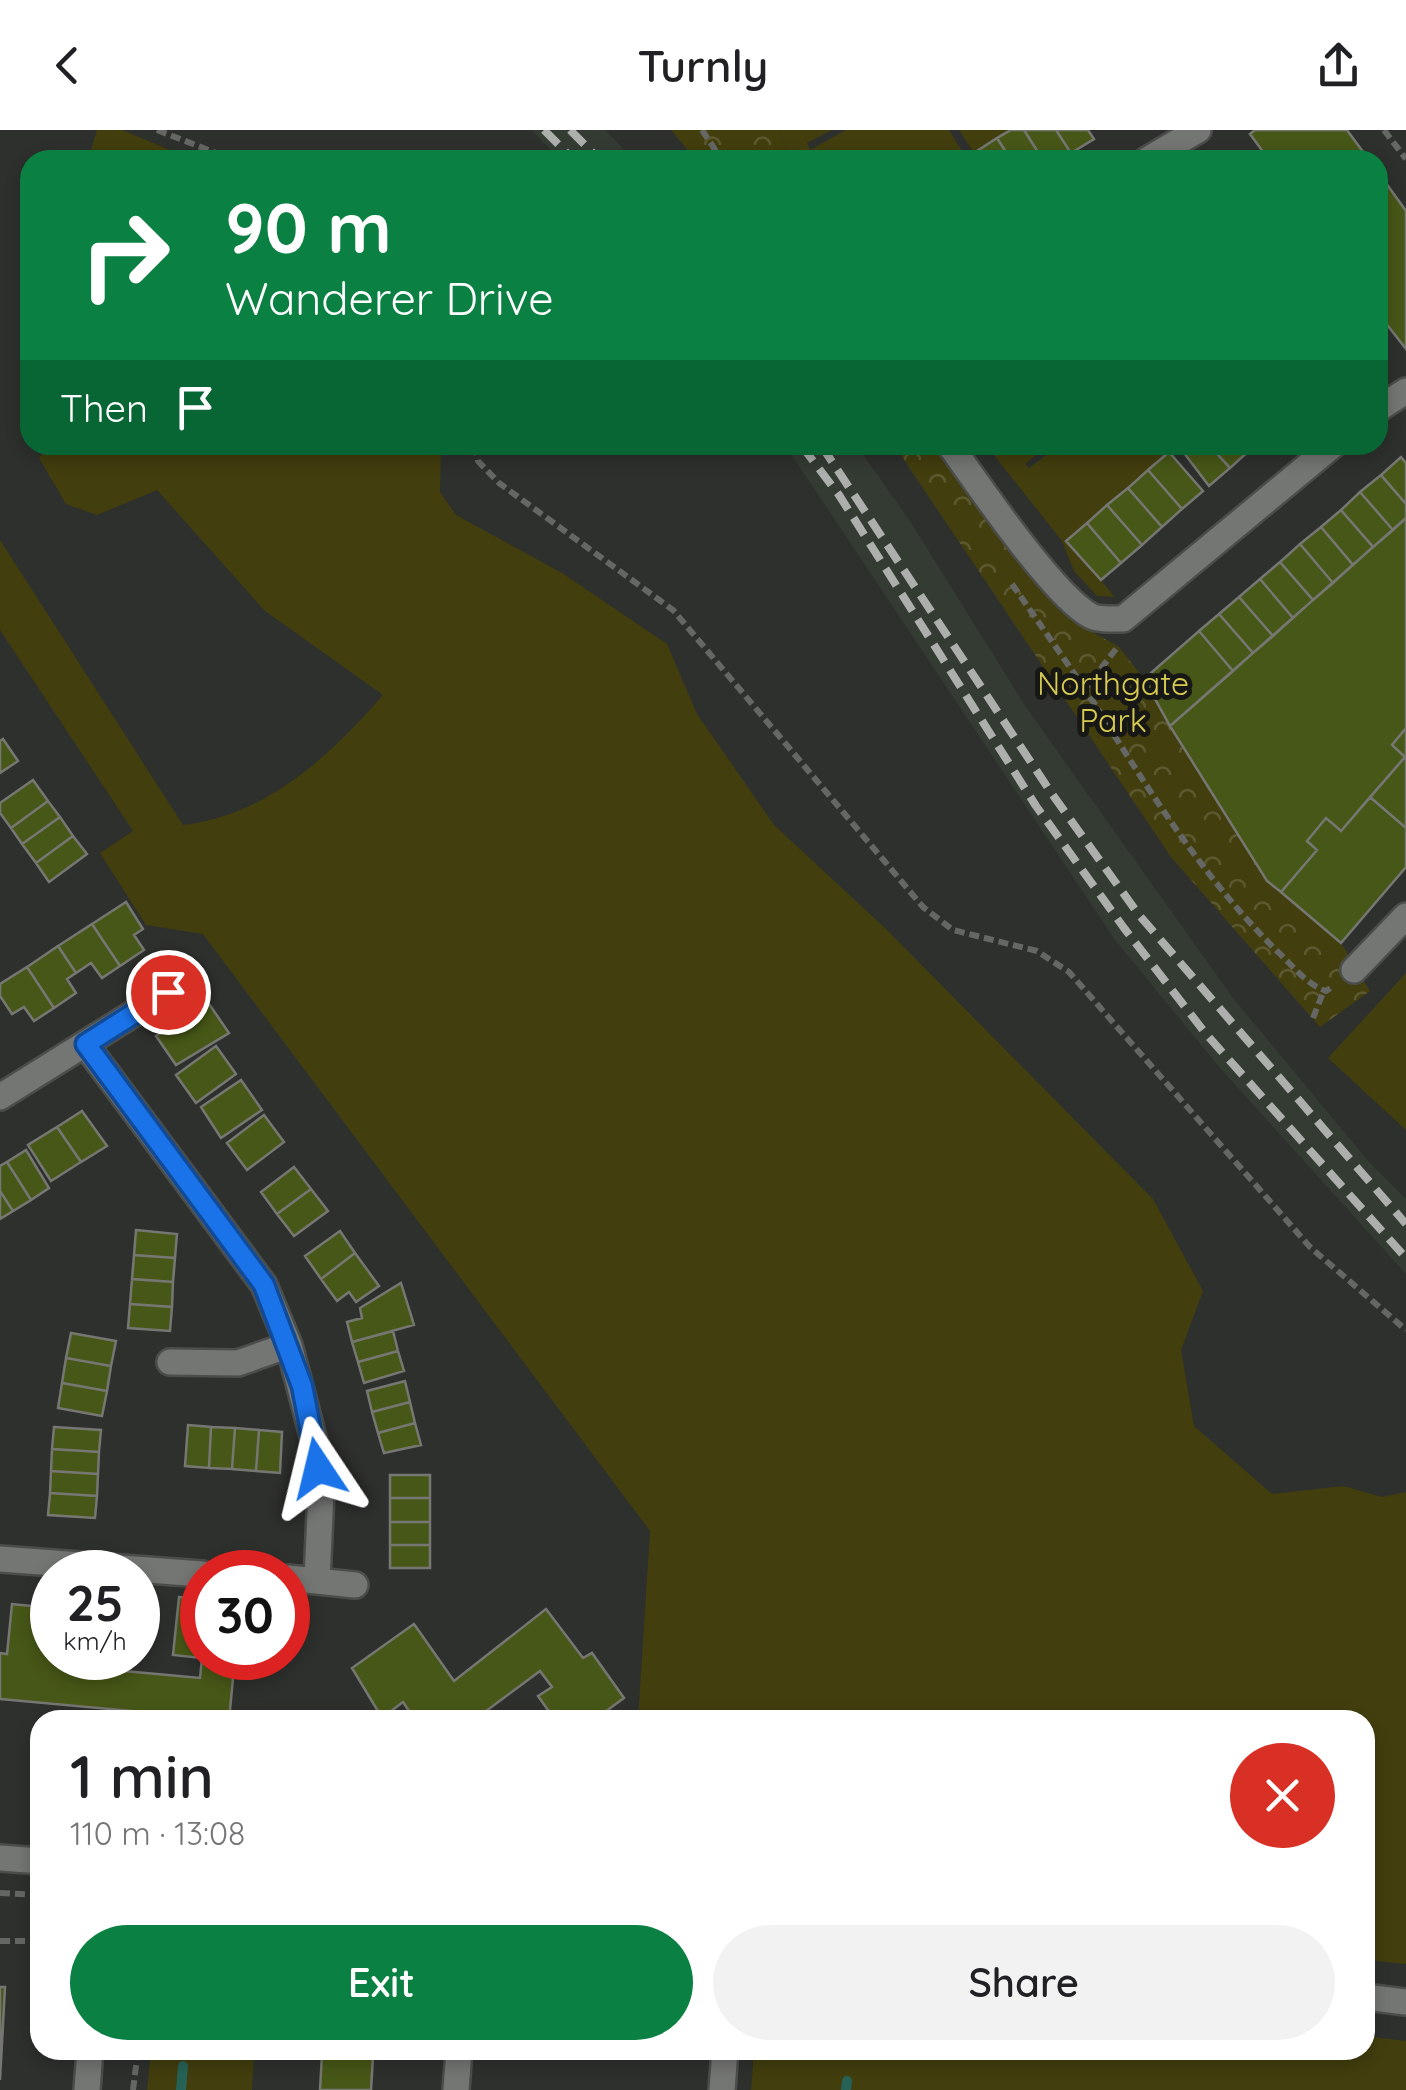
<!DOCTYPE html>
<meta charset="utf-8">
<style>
:root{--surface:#fff;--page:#f2f2f2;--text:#202124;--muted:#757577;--accent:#0b8043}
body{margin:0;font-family:Quicksand,sans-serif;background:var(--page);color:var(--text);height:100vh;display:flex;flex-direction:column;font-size:38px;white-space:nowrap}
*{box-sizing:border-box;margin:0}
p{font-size:32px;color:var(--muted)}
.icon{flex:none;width:55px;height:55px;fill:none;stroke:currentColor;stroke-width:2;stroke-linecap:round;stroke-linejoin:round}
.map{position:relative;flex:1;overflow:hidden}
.sheet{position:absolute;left:30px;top:1580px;width:1345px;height:350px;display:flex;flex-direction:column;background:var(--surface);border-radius:30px;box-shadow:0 5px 15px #0003}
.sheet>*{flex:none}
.hud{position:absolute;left:20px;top:20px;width:1368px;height:305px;border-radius:30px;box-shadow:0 5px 15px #0003;background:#0b8043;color:#fff;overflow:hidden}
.speed{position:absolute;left:30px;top:1420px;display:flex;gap:20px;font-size:50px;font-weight:700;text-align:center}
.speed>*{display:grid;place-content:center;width:130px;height:130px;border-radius:50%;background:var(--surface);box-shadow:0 5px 15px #0003;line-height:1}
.speed small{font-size:25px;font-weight:400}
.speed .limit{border:15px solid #d22;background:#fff;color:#111}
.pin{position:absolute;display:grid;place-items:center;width:85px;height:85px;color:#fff;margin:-42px;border:5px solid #fff;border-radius:50%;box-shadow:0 2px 10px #0007}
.me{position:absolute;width:110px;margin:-55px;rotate:350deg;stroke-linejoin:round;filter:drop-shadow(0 0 8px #0008)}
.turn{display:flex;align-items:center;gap:35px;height:210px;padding:0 40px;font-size:45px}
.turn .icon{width:130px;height:130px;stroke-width:2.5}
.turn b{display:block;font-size:70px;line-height:85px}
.then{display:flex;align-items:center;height:95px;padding:0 40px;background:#0003;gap:20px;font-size:38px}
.round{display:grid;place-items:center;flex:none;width:105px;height:105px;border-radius:52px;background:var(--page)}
.overview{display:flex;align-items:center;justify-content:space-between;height:170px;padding:0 40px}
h1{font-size:60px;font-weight:600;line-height:75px}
.primary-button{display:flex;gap:20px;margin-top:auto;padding:20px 40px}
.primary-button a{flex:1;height:115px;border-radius:60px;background:var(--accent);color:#fff;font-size:40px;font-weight:600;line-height:115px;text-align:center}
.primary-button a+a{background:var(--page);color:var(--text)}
header{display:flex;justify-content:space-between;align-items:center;height:130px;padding:0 40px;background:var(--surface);font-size:45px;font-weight:600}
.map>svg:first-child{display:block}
.built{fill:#343b33}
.green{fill:#423e0e}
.park{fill:url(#park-crowns)}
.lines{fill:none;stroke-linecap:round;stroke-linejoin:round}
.stream{stroke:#266356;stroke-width:10}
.building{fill:#475717;stroke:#767773;stroke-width:2.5}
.pedestrian-casing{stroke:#4b4d4b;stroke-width:30}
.minor-casing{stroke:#4b4d4b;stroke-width:30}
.tertiary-casing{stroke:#4b4d4b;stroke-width:30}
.path{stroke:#656764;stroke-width:6;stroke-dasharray:10 5;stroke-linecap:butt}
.pedestrian{stroke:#747673;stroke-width:25}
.minor{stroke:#747673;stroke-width:25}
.tertiary{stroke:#747673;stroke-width:25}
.rail{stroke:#adafac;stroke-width:8;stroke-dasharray:20 10;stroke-linecap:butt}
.route-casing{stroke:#114b97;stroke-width:25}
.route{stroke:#1a73e8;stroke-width:18}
.labels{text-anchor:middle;stroke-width:10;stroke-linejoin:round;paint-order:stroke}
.park-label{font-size:32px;fill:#d6ca50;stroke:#171716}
</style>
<header><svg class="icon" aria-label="back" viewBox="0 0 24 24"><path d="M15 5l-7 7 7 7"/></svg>Turnly<svg class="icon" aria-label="share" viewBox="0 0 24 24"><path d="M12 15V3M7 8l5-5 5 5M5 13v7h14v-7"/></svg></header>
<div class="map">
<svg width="1406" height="1960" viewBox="0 0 1406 1960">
<defs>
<pattern id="park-crowns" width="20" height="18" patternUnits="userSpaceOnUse" patternTransform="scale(2.5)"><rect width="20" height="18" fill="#423e0e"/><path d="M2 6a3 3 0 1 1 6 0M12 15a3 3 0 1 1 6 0" fill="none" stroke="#5c5930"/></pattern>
</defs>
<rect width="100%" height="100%" fill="#2e302d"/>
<!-- built -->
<path class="built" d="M532,0H605L634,30H560Z
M785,315H856L908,388L1026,577L1233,868L1369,1032L1406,1069V1144L1220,938L1115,810Z"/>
<!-- green -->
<path class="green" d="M97,0H122L194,30H88Z
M778,0H832L807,13L810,20L846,0H949L966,28L793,30Z
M959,0H1011L974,23Z
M50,315H105L121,325L124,315H441L440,362L456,385L562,443L667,514L697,584L774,695L885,798L1153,1069L1203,1161L1181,1220L1194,1296L1272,1364L1343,1356L1382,1367L1406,1362V1834L1365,1830V1590H638L650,1401L203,804L146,795L100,723L133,701L0,500V410L183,695C267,685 330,626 383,565L265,481L157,360L97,385L66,374L39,328Z
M986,315H1049L1025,334L1029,338L1059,315H1163L1169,322L1067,411L1115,467L1097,466L1074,441L1062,411Z
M1406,843V1000L1328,928Z
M1365,1906L1406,1911V1960H751L754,1920H1365Z
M151,1920H254L252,1960H147Z"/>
<!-- park -->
<path class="park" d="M671,0H778L793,30H696Z
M894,315H935L1003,411L1073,491L1119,517L1144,549L1267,751L1341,813L1370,861L1320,897L1171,727Z"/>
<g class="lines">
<!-- stream -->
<path class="stream" d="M181,1960L183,1936
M846,1960L847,1951"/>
</g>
<!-- building -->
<path class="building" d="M1011,0H1024L1043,30H1011L997,8Z
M1024,0H1056L1071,23L1061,30H1043Z
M1056,0H1088L1094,9L1071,23Z
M1255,0H1347L1369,30H1269L1250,4Z
M997,8L1011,30H978L974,23Z
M1378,42L1406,81V219L1378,183Z
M1178,315H1209L1230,338L1209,356Z
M1209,315H1245L1250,320L1230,338Z
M1169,322L1203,361L1182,379L1148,340Z
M1401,327L1406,333V374L1381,345Z
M1148,340L1182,379L1162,397L1128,358Z
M1381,345L1406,374V388L1393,400L1360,362Z
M1128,358L1162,397L1142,415L1107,375Z
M1360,362L1393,400L1373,417L1341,380Z
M1107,375L1142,415L1121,433L1087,393Z
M1341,380L1373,417L1353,435L1321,397Z
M1406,388V598L1392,615L1405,627L1341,701L1326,688L1307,711L1317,720L1281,762L1267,751L1170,596Z
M1087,393L1121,433L1101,450L1066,411Z
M1321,397L1353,435L1333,453L1300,414Z
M1300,414L1333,453L1313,470L1280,432Z
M1280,432L1313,470L1293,488L1260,449Z
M1260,449L1293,488L1273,506L1239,467Z
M1239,467L1273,506L1253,523L1219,484Z
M1219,484L1253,523L1233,541L1199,501Z
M1199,501L1233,541L1170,596L1144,549Z
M1406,598V698L1370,667L1405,627L1392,615Z
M3,609L18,631L0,643V611Z
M33,650L48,671L11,698L0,683V673Z
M1370,667L1406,698V737L1341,813L1281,762L1317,720L1307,711L1326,688L1341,701Z
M48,671L60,687L22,714L11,698Z
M60,687L73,706L36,733L22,714Z
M73,706L87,724L49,752L36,733Z
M126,772L143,799L134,805L144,820L120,836L92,794Z
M92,794L120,836L102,848L91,833L76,843L58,816Z
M58,816L76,843L67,849L76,863L54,878L27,837Z
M27,837L54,878L34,891L24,877L12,884L0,866V854Z
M207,871L229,903L176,935L156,906Z
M216,916L236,944L196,973L176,945Z
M241,950L262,980L221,1008L201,977Z
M82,981L107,1016L81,1032L57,997Z
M264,985L284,1012L247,1040L227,1013Z
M57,997L81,1032L51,1051L28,1015Z
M26,1020L49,1058L31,1070L7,1032Z
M7,1032L31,1070L13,1081L0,1061V1036Z
M294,1037L311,1059L277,1084L261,1062Z
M311,1059L328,1081L294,1106L277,1084Z
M0,1061L13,1081L0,1089Z
M136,1100L177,1104L175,1128L134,1125Z
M340,1101L355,1123L321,1149L305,1126Z
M355,1123L379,1156L356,1172L349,1162L337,1171L321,1149Z
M134,1125L175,1128L173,1152L132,1149Z
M132,1149L173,1152L172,1177L130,1174Z
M401,1153L414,1195L352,1212L347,1192L362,1188L360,1178Z
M130,1174L172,1177L170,1201L128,1198Z
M393,1201L398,1221L358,1232L352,1212Z
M71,1203L116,1211L111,1236L66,1228Z
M398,1221L404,1241L364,1253L358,1232Z
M66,1228L111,1236L107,1261L62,1253Z
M405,1251L410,1272L372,1282L367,1261Z
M62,1253L107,1261L102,1286L58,1278Z
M410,1272L415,1293L378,1303L372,1282Z
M415,1293L421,1315L384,1323L378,1303Z
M188,1295L211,1297L209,1338L185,1336Z
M54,1297L101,1300L99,1322L52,1319Z
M211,1297L235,1298L232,1339L209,1338Z
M235,1298L259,1300L256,1341L232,1339Z
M259,1300L282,1302L280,1343L256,1341Z
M52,1319L99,1322L98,1344L51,1341Z
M51,1341L98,1344L97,1366L50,1363Z
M390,1345H430V1368H390Z
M50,1363L97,1366L95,1388L48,1385Z
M390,1368H430V1392H390Z
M390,1392H430V1415H390Z
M390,1415H430V1438H390Z
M179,1467L202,1469V1528H235L229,1590L0,1569V1523L7,1524L12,1474L52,1478V1528H71L70,1536L200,1548L202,1528L173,1525Z
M546,1479L583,1528L592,1523L624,1568L594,1590H555L538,1566L552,1557L540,1541L474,1590H415L403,1572L382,1588L352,1538L414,1494L454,1551Z
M0,1857H5L0,1950Z
M609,1920H652V1927L609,1924Z
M322,1924L373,1927L371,1960H320Z"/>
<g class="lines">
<defs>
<path id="pedestrian" d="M1354,840L1406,786"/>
<path id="minor" d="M1147,30L1198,0
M1378,279L1406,261
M950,315C977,353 1054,467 1091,486C1099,490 1113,489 1123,489L1333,315
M85,914L264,1155L289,1215L315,1314L321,1362L317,1450
M0,967L168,862
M170,1232L238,1233L289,1215
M0,1429L202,1444
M288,1448L355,1455
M87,1960L90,1920
M456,1960L459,1920
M722,1960L725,1920"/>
<path id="tertiary" d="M0,1728L40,1731
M1365,1867L1406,1872"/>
</defs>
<!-- pedestrian casing -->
<use href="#pedestrian" class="pedestrian-casing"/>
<!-- minor casing -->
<use href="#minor" class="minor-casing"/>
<!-- tertiary casing -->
<use href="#tertiary" class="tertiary-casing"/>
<!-- path -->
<path class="path" d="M157,0L234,30
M702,0L722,30
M1384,0L1406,29
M475,315L478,331L499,353L673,480L923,777L953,800L1037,821L1069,842L1310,1117L1406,1200
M1012,454L1085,559
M1116,519L1085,559C1144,652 1199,744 1278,822C1293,836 1306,854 1326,861L1332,857
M1313,888L1324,860
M0,1763L40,1765
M0,1811H40
M133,1960L138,1920"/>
<!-- pedestrian -->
<use href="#pedestrian" class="pedestrian"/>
<!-- minor -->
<use href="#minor" class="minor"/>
<!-- tertiary -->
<use href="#tertiary" class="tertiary"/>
<!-- rail -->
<path class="rail" d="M544,0L574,30
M570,0L600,30
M801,315L839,365L1036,676L1124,798L1206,904L1406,1128
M821,315L1052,664L1139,785L1406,1094"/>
</g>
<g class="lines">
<defs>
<path id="route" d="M168,862L86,914L264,1155L302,1256L318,1338"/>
</defs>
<!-- route casing -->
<use href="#route" class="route-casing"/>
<!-- route -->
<use href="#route" class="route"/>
</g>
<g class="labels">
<!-- park labels -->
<g class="park-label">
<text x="1113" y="565">Northgate<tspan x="1113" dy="37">Park</tspan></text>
</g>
</g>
</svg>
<div class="speed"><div>25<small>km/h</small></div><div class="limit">30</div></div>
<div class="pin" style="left:168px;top:862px;background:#d93025"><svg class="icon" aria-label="arrive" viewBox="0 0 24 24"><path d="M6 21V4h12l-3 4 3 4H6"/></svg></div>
<svg class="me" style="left:318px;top:1338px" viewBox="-20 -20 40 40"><path d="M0-17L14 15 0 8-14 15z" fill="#1a73e8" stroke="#fff" stroke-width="4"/></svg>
<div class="hud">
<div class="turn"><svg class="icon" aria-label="right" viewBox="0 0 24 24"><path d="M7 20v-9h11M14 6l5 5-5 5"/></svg><div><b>90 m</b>Wanderer Drive</div></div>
<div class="then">Then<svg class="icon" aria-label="arrive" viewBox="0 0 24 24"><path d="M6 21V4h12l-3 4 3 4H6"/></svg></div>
</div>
<section class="sheet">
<div class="overview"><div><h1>1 min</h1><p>110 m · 13:08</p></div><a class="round" style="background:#d93025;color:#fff"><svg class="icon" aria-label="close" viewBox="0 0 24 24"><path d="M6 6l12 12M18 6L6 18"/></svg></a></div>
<div class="primary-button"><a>Exit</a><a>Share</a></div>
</section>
</div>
